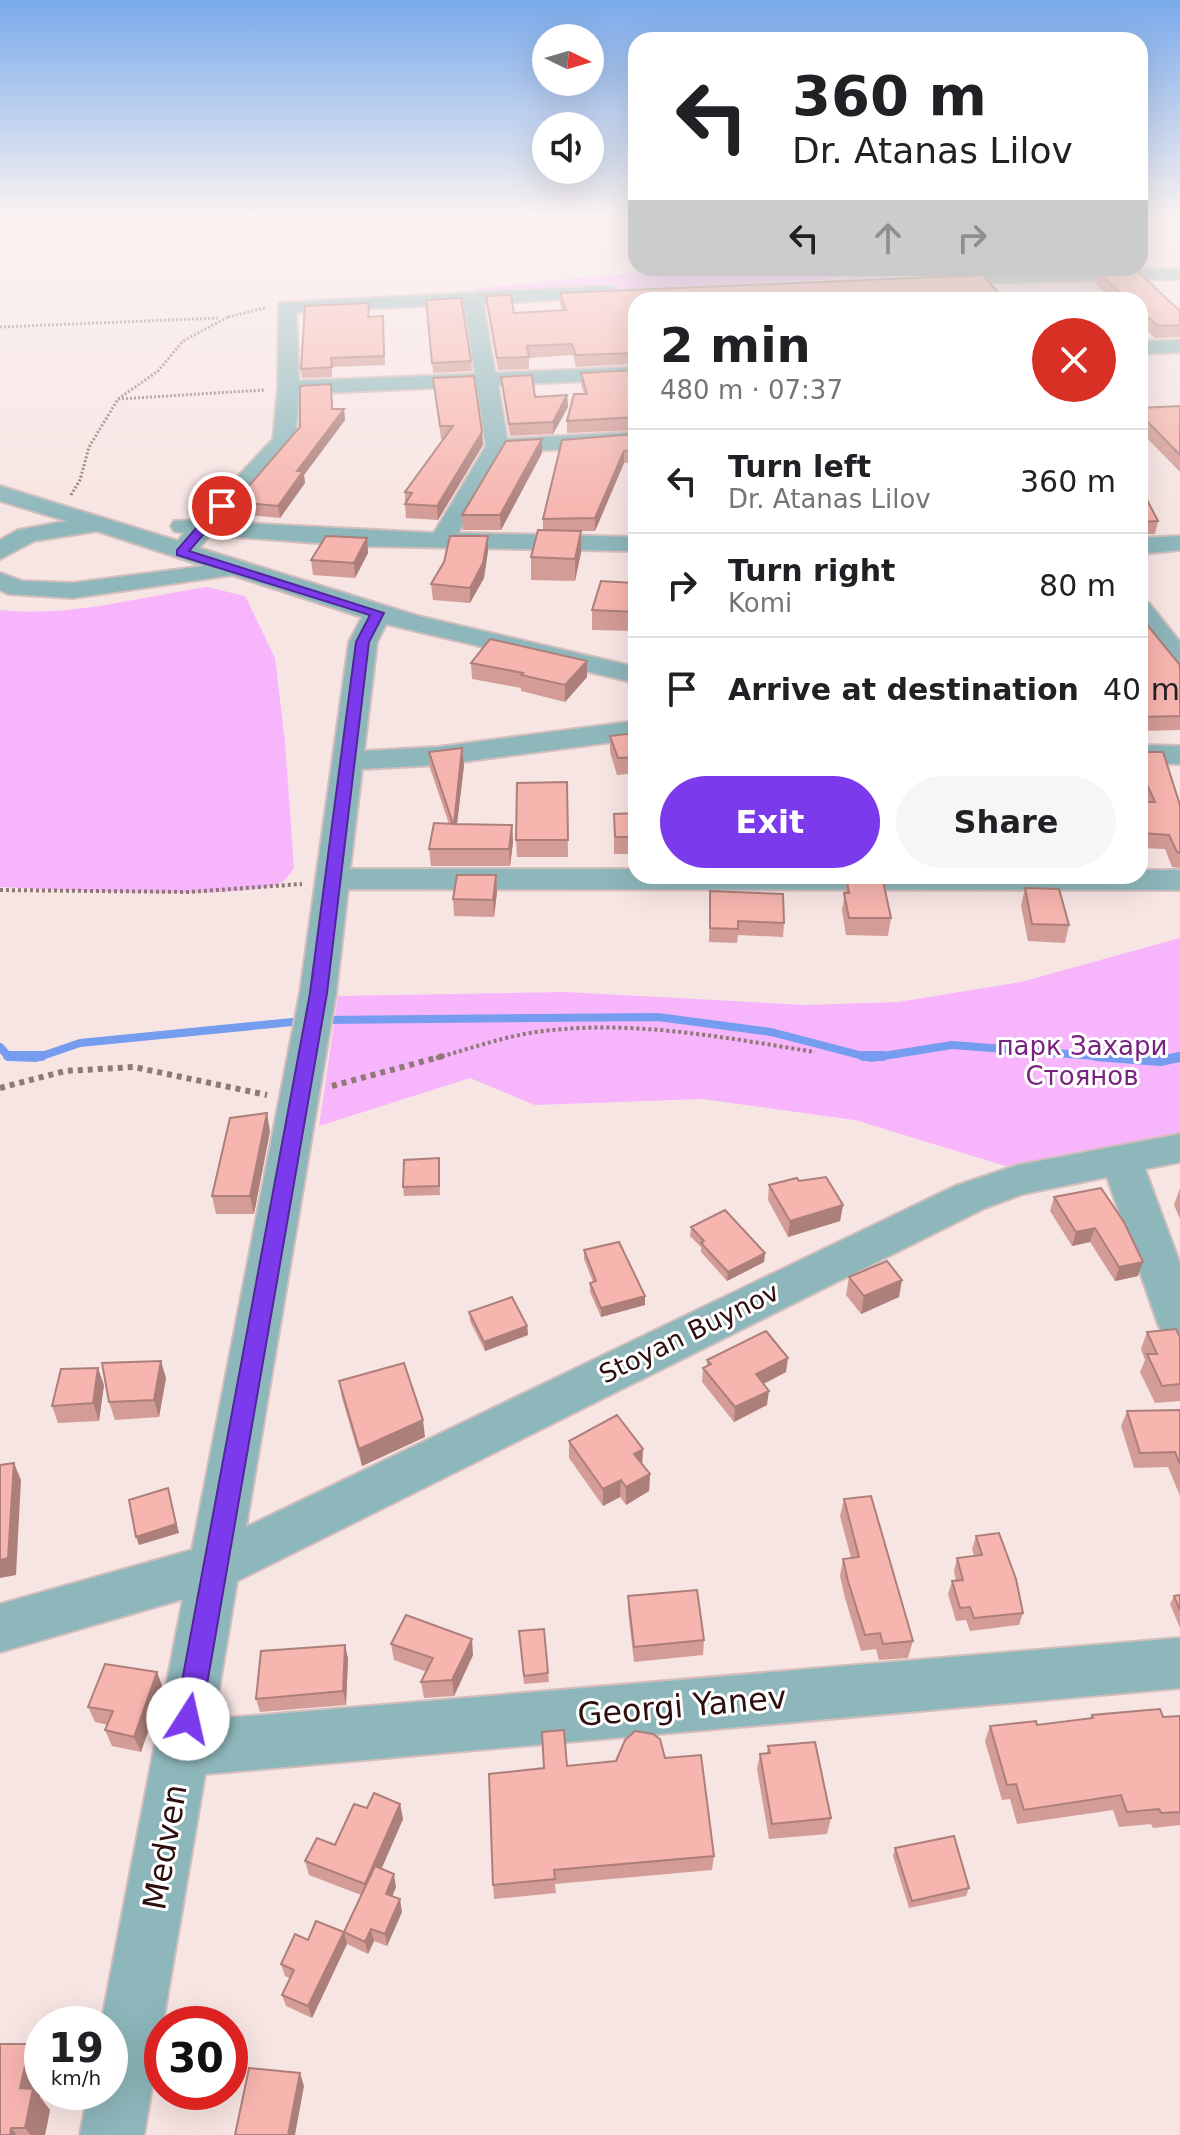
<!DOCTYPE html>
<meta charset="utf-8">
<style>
:root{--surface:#fff;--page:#f6f6f6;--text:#202124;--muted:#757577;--line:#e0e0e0;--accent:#7c3aed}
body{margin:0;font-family:"DejaVu Sans",sans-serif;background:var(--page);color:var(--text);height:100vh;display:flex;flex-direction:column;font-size:30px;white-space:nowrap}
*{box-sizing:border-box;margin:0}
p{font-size:26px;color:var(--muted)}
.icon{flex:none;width:44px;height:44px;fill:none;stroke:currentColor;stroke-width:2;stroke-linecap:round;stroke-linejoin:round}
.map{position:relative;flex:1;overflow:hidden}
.panel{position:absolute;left:628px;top:292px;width:520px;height:592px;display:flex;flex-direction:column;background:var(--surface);border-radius:24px;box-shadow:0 8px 32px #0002}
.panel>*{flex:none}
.top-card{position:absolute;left:628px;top:32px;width:520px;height:244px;border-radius:24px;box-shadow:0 8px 32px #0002;background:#fff;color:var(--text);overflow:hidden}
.needle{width:52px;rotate:95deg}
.buttons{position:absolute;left:532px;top:24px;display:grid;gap:16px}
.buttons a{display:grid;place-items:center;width:72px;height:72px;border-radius:50%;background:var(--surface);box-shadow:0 8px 32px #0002;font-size:40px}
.speed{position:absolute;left:24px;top:2006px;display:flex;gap:16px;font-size:40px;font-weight:700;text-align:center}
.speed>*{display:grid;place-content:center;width:104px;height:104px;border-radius:50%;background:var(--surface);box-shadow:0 8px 32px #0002;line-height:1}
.speed small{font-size:20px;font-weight:400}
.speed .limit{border:12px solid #d22;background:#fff;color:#111}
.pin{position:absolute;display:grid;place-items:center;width:68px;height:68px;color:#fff;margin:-34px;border:4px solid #fff;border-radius:50%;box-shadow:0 2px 8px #0007}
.me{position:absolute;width:88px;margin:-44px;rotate:10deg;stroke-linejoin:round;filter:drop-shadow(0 0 6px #0008)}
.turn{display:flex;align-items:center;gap:28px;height:168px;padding:0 32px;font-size:36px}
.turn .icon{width:104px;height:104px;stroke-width:2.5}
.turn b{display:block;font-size:56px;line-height:68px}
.lanes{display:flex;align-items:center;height:76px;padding:0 32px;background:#0003;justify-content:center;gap:40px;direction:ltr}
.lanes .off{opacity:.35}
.round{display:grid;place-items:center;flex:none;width:84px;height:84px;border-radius:42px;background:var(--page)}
.summary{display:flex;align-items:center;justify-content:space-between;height:136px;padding:0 32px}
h1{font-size:48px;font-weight:700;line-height:60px}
.primary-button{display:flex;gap:16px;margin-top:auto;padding:16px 32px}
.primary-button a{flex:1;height:92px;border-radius:48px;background:var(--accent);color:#fff;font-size:32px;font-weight:700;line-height:92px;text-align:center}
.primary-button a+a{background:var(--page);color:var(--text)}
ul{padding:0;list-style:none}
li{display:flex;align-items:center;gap:24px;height:104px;padding:0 32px;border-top:2px solid var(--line)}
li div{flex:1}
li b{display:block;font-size:30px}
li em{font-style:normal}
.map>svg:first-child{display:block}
.green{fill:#f7b5fc}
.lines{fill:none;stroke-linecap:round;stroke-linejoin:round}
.stream-far1{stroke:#759cef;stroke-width:8}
.stream{stroke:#759cef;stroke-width:10}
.minor-casing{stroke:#d2bebd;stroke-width:4}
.path-far2{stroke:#907877;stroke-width:3;stroke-dasharray:2 2;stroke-linecap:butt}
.path-far1{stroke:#907877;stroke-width:4;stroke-dasharray:3 3;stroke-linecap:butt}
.path{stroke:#907877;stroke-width:6;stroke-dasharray:5 5;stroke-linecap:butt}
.minor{fill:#8eb7bb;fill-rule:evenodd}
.wall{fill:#d49c96}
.shaded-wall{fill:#ad7f7a}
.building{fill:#f7b5af;stroke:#ad7f7a;stroke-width:2}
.route{fill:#7c3aed;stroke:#51269a;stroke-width:2}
.labels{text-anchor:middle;stroke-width:6;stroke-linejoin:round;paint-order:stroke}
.park-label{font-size:26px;fill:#77247e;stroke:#fff}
.street-label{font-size:26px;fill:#2c0f0e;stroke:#fff}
.near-street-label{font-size:32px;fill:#2c0f0e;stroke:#fff}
</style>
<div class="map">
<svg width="1180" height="2135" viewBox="0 0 1180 2135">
<rect width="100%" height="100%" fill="#f7e5e3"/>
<!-- green -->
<path class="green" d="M708,268H893L900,276L478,296L475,289L606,275Z
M207,587L245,596L275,658L285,742L294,868C291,872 286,880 282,882C248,902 50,889 0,887V610C68,618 139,597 207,587Z
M1180,938V1135L1012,1168L855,1120L702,1099L535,1105L470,1078L319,1126L338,996L566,992L805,1005L898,1002L1021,982Z"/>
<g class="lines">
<!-- stream-far1 -->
<path class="stream-far1" d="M322,1020L658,1017L771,1032L871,1058L952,1045L1122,1058
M0,1047L9,1057L36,1058L80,1043L303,1021
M1175,1058L1180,1057"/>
<!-- stream -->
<path class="stream" d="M8,1056H42
M863,1056H883
M1096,1056L1160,1061L1180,1057"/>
<defs>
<path id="minor" d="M1180,269V279L935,284L926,278L935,272Z
M609,286L616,288V296L483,304L495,373L636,367V379L498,385L507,439L636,432V446L505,452L458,533L636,537V551L358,546L210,535L199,548L418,616L636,667V683L386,624L377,642L364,751L438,747L636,721V739L438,765L362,769L350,869H636V876H1140V870H1180V890L348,889L336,993L246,1527L955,1186L1018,1165L1180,1134V1162L1145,1169L1180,1264V1342L1164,1336L1158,1324L1107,1177L1023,1194L985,1208L237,1581L214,1719L1180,1638V1688L205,1774L144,2135H80L88,2092H110V2024H101L183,1599L0,1652V1604L192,1550L300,993L349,642L362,617L232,575L73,598L8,594L0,590V573L22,581L73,583L204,566L97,531L34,541L0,559V540L18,530L67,521L0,501V486L178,541L184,533L174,531L171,526L174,521L197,520L273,439L278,388L279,303ZM464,304L475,374L299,381L296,312ZM477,386L486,446L434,533L222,522L295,440L299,394Z
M1180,340V352L1140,354V342Z
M1180,536V550L1140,554V538Z
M1140,601L1149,603L1180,642V668L1170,666L1140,627Z
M1140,745L1180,746V764L1140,763Z"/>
</defs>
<!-- minor casing -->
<use href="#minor" class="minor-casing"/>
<!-- path-far2 -->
<path class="path-far2" d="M228,317L265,308
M0,327L218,318
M118,399L264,390
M71,495L80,480L89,447L118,399L158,371L183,341L228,317"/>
<!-- path-far1 -->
<path class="path-far1" d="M0,890L189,892L302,884
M436,1058C465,1050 494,1040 524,1034C620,1017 721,1037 815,1052"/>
<!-- path -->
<path class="path" d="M332,1086L443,1056
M0,1088L65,1071L134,1067L267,1095"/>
<!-- minor -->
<use href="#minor" class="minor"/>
</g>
<!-- wall -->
<path class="wall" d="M1097,272L1180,311V337L1155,338L1140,324V300H1113L1095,284Z
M560,293L1002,297L1001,300H636V364L576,367L573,355L529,358V369L498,370L487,307L486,296L514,313L562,310L560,303Z
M426,300L471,361L472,371L433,373Z
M369,303V317L383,316L385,365L332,367V377L302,378L301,369Z
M636,370V430L567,433V421L584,394L581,384V373Z
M501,377L535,397L567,395L568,407L553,434L510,436L502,388Z
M433,378L483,445L438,520L406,518L405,504V492L443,439H441Z
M331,384L333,409H344L345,420L304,475L305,483L280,518L237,514L235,502L300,427Z
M1180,406V472L1140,431V408Z
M636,434V462L624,463L595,531H581V553L575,581L531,580V557L543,530V519Z
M542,439V453L501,530H463L462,515Z
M1140,486L1158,521L1155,534H1140Z
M367,538L368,553L355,578L313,575L311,560Z
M488,551L484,578L470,603L433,600L431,584Z
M636,569V631L592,630V610L634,583Z
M1140,616L1180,665V730L1140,731Z
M471,663L587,677L565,702L521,691V688L472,679Z
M636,733V773L617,775L610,752V736Z
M429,752L464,765L457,824L512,825L513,842L510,866H431L429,849L449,824L430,768Z
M1140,752L1180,805V868L1172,867L1165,849L1140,848V802H1144L1140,792Z
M567,782L568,857H517L516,840Z
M636,813V854H614V814Z
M496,875L497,892L494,917L454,916L453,899Z
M847,881L891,918L888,936L846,935L842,910Z
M1025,888L1069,925L1065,943L1028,941L1021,906Z
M710,891L784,923L783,937L738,935L737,943L709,942Z
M270,1131L254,1214H216L212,1196Z
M439,1158L440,1195L404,1196L403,1187Z
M799,1181L843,1205L840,1221L788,1237L768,1200L769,1185Z
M1101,1188L1138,1276L1115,1281L1090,1242L1072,1246L1050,1211L1054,1197Z
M1180,1188V1219L1174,1205Z
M691,1227L765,1253L764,1262L727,1281L701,1252V1247L690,1236Z
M584,1250L645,1296V1305L601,1317L590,1292V1283L593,1282L584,1259Z
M849,1277L899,1297L861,1314L846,1295Z
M469,1312L527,1326L528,1335L485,1351L470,1321Z
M1147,1332L1180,1337V1401L1155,1403L1140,1372L1145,1360L1141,1349Z
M707,1360L786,1372L763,1384L767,1405L734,1422L702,1382L703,1368L707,1366Z
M166,1378L159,1417L115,1420L109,1402Z
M339,1381L425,1437L362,1466L342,1398Z
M104,1385L99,1421L58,1423L52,1406Z
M1180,1410V1496L1168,1467L1134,1468L1121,1426L1127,1411Z
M569,1441L643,1449L642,1464L650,1474L649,1491L626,1505L620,1497L603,1506L569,1458Z
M844,1499L913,1641L908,1658L879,1660L876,1649L861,1651L845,1598L840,1576L843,1559L851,1558L840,1516Z
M976,1536L1023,1613L1019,1625L970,1631L966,1620L956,1621L948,1594L952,1581H956L954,1571L957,1558L974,1556L972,1549Z
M1180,1595V1628L1170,1604L1174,1596Z
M628,1596L704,1640L703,1655L634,1662L628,1611Z
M519,1631L548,1673L549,1682L524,1684Z
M391,1644L473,1655L454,1696L424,1698L421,1682L427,1672L394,1660Z
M345,1645L348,1659L346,1705L260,1712L256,1699Z
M163,1688L141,1752L112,1746L105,1730L108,1725L95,1722L88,1707Z
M1092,1715L1163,1717L1180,1716V1825L1153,1828L1151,1824L1119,1827L1113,1810L1017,1824L1010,1799L1002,1800L985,1741L990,1726L1037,1725L1090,1718Z
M768,1746L831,1818L827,1834L769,1839L757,1769L760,1754L767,1753Z
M665,1758L714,1856L712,1870L555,1884L556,1893L494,1899L493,1885L567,1766Z
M400,1804L403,1819L381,1869L396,1887L392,1896L402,1912L387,1946L374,1941L368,1954L347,1944L312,2018L286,2006L282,1995L290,1978L285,1976L281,1964L308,1940L344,1932L361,1895L309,1875L305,1861L335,1845L367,1808Z
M895,1848L969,1888L966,1896L909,1908L893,1856Z
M42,2061V2087L40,2097L50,2110L45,2135H0Z"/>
<!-- shaded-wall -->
<path class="shaded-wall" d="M567,395L568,407L553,434V422Z
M344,409L345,420L304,475L305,483L280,518L278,506L297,471Z
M482,432L483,445L438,520L437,506Z
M542,439V453L501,530L500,515Z
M624,451V463L595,531V518Z
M581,531V553L575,581V559Z
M488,536V551L484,578L470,603V588Z
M367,538L368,553L355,578L354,563Z
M587,661V677L565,702V685Z
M462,748L464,765L455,841L454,824Z
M512,825L513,842L510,866L509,849Z
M496,875L497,892L494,917L493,900Z
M267,1113L270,1131L254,1214L250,1196Z
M843,1205L840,1221L788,1237L790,1221Z
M1095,1228L1090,1242L1072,1246L1076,1232Z
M765,1253L764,1262L727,1281L728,1272Z
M1143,1262L1138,1276L1115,1281L1119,1267Z
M902,1280L899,1297L861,1314L864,1296Z
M645,1296V1305L601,1317V1308Z
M527,1326L528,1335L485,1351L484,1342Z
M788,1358L786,1372L754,1389L756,1374Z
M161,1361L166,1378L159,1417L154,1400Z
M98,1368L104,1385L99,1421L93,1403Z
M769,1391L767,1405L734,1422L735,1407Z
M423,1420L425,1437L362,1466L359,1449Z
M643,1449L642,1466L634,1454Z
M14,1463L21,1480L16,1575L0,1578V1560Z
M650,1474L649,1491L626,1505V1487Z
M621,1480L620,1497L603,1506V1489Z
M168,1488L179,1533L139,1545L136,1537Z
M472,1639L473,1655L454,1696L452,1680Z
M345,1645L348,1659L346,1705L343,1691Z
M157,1672L163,1688L141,1752L134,1737Z
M400,1804L403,1819L369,1898L365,1884Z
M394,1874L396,1887L388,1906L386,1894Z
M400,1899L402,1912L387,1946L385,1934Z
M371,1929L374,1941L368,1954L365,1942Z
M344,1932L347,1944L312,2018L308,2006Z
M230,2039L233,2045L230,2063Z
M30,2044L42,2061V2087L40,2097L50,2110L45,2135H31L25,2128L20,2088Z
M300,2073L304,2086L295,2135H288Z
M11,2128L17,2135H10Z"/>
<!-- building -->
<path class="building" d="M1137,271L1180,311V325L1158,326L1140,310V300H1129L1097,272Z
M983,275L1002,297L981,298L983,300H636V353L576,355L572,344L527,346L529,357L497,358L486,296L511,295L514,313L566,310L560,293Z
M461,298L471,361L432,363L426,300Z
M369,303L368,317L383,316L384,356L331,358L332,367L301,369L305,306Z
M636,370V417L567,421L574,394H587L581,373Z
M532,375L535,397L567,395L553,422L509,424L501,377Z
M474,376L482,432L437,506L405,504L412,493L405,492L453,426H440L433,378Z
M331,384L332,409H344L297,471H303L278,506L235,502L300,427V386Z
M1180,406V455L1140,414V408Z
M636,434V450L624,451L595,518L543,519L562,440Z
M542,439L500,515H462L506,441Z
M1140,486L1158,521L1140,522Z
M538,530L581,531L575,559L531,557Z
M326,536L367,538L354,563L311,560Z
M450,536H488L483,563L470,588L431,584L444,562Z
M636,569V612L592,610L601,581L634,583Z
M1140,616L1180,665V716L1140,717V687H1144L1140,681Z
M490,639L587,661L565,685L521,675L523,673L471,663Z
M636,733V757L618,758L610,736Z
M462,748L454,824L512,825L509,849H429L434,823L453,824L429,752Z
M1140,752H1163L1180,805V853L1177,852L1169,835L1140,833V802H1155L1140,769Z
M567,782L568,840H516L517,783Z
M636,813V837H615L614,814Z
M457,875H496L493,900L453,899Z
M847,881H883L891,918H849L844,893H849Z
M1025,888L1059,889L1069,925L1032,924Z
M710,891L783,894L784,923L738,921V929L710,928Z
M267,1113L250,1196H212L230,1118Z
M439,1158V1186L403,1187L404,1160Z
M826,1177L843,1205L790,1221L769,1185L797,1178L799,1181Z
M1101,1188L1124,1222L1143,1262L1119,1267L1095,1228L1076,1232L1054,1197Z
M725,1210L765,1253L728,1272L701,1243L704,1241L691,1227Z
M619,1242L645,1296L601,1308L590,1283L596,1281L584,1250Z
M887,1261L902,1280L864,1296L849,1277Z
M512,1297L527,1326L484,1342L469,1312Z
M1176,1329L1180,1337V1384L1162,1386L1147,1354H1157L1147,1332Z
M766,1331L788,1358L756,1374L769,1391L735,1407L703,1368L711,1364L707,1360Z
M161,1361L154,1400L109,1402L102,1363Z
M404,1363L423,1420L359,1449L339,1381Z
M98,1368L93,1403L52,1406L61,1369Z
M1180,1410V1464L1175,1452L1140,1453L1127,1411Z
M617,1415L643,1449L634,1454L650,1474L626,1487L621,1480L603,1489L569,1441Z
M14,1463L8,1558L0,1560V1465Z
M168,1488L176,1524L136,1537L129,1500Z
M871,1496L913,1641L883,1644L880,1633L865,1635L848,1581L843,1559L859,1557L844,1499Z
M999,1533L1016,1579L1023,1613L974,1618L970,1607L960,1608L952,1581L963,1580L957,1558L982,1555L976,1536Z
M697,1590L704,1640L634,1647L628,1596Z
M1180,1595V1610L1174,1596Z
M406,1615L472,1639L452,1680L421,1682L433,1658L391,1644Z
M544,1629L548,1673L524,1676L519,1631Z
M345,1645L343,1691L256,1699L261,1651Z
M105,1664L157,1672L134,1737L105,1730L113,1711L88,1707Z
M1160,1709L1163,1717L1180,1716V1812L1161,1813L1159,1809L1127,1812L1121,1795L1024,1810L1016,1784L1007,1785L990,1726L1036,1721L1037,1725L1093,1718L1092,1715Z
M564,1730L567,1766L616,1761L625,1740L635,1731L653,1734L660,1739L665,1758L701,1755L714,1856L554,1870L555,1879L493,1885L489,1774L544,1768L542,1732Z
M815,1742L831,1818L772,1824L760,1754L770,1753L768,1746Z
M374,1793L400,1804L365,1884L305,1861L317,1838L335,1845L354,1804L367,1808Z
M954,1836L969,1888L912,1901L895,1848Z
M375,1866L394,1874L386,1894L400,1899L385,1934L371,1929L365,1942L344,1932Z
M316,1921L344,1932L308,2006L282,1995L294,1970L281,1964L295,1934L308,1940Z
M0,2044H30L20,2088L33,2089L25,2128H11L10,2135H0Z
M249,2068L300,2073L288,2135H235Z"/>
<!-- sky -->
<linearGradient id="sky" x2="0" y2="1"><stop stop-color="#7aaaeb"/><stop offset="0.42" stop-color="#fbf3f2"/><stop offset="1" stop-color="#fbf3f2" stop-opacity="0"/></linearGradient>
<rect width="1180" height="517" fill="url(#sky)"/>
<!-- route -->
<path class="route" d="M218,503L228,506L189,551L384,613L369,642L327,993L201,1719L198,1728L188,1731L179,1728L175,1719L310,993L356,642L370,615L177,555V550Z"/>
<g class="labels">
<!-- park labels -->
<g class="park-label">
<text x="1082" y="1055">парк Захари<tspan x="1082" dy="30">Стоянов</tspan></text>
</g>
<!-- street labels -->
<g class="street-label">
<text transform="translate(689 1333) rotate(-26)" y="9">Stoyan Buynov</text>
</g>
<!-- near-street labels -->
<g class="near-street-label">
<text transform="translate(682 1706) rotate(-5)" y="11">Georgi Yanev</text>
<text transform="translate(165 1847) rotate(-80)" y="11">Medven</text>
</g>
</g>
</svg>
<div class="buttons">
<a><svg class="needle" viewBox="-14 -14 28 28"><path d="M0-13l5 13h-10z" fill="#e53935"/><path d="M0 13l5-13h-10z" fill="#757577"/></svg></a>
<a><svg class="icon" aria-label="sound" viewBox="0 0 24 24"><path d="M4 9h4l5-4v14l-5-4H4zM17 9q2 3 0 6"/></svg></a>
</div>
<div class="speed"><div>19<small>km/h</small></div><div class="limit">30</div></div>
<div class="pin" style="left:222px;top:506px;background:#d93025"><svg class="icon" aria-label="arrive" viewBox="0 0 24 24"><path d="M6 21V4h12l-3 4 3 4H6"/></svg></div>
<svg class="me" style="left:188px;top:1719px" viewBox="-20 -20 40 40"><circle r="19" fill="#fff"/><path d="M0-13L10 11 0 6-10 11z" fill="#7c3aed"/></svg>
<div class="top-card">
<div class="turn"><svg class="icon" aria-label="left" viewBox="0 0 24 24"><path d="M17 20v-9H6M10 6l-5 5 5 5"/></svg><div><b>360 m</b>Dr. Atanas Lilov</div></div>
<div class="lanes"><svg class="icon" aria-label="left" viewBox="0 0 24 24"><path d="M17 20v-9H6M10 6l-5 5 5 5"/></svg><svg class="icon off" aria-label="ahead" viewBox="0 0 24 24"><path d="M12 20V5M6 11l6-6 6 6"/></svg><svg class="icon off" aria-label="right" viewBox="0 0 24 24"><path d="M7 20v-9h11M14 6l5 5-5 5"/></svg></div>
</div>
<section class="panel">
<div class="summary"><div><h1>2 min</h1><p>480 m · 07:37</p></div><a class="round" style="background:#d93025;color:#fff"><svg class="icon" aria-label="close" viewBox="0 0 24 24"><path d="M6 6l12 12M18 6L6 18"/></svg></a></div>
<ul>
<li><svg class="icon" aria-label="left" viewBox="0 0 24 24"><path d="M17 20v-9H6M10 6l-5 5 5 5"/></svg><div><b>Turn left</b><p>Dr. Atanas Lilov</p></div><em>360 m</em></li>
<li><svg class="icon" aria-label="right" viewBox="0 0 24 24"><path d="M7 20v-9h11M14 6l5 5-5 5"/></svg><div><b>Turn right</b><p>Komi</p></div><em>80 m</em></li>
<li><svg class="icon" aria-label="arrive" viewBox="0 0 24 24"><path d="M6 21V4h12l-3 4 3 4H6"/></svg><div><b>Arrive at destination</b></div><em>40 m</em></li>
</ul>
<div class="primary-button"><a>Exit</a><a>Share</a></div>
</section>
</div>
